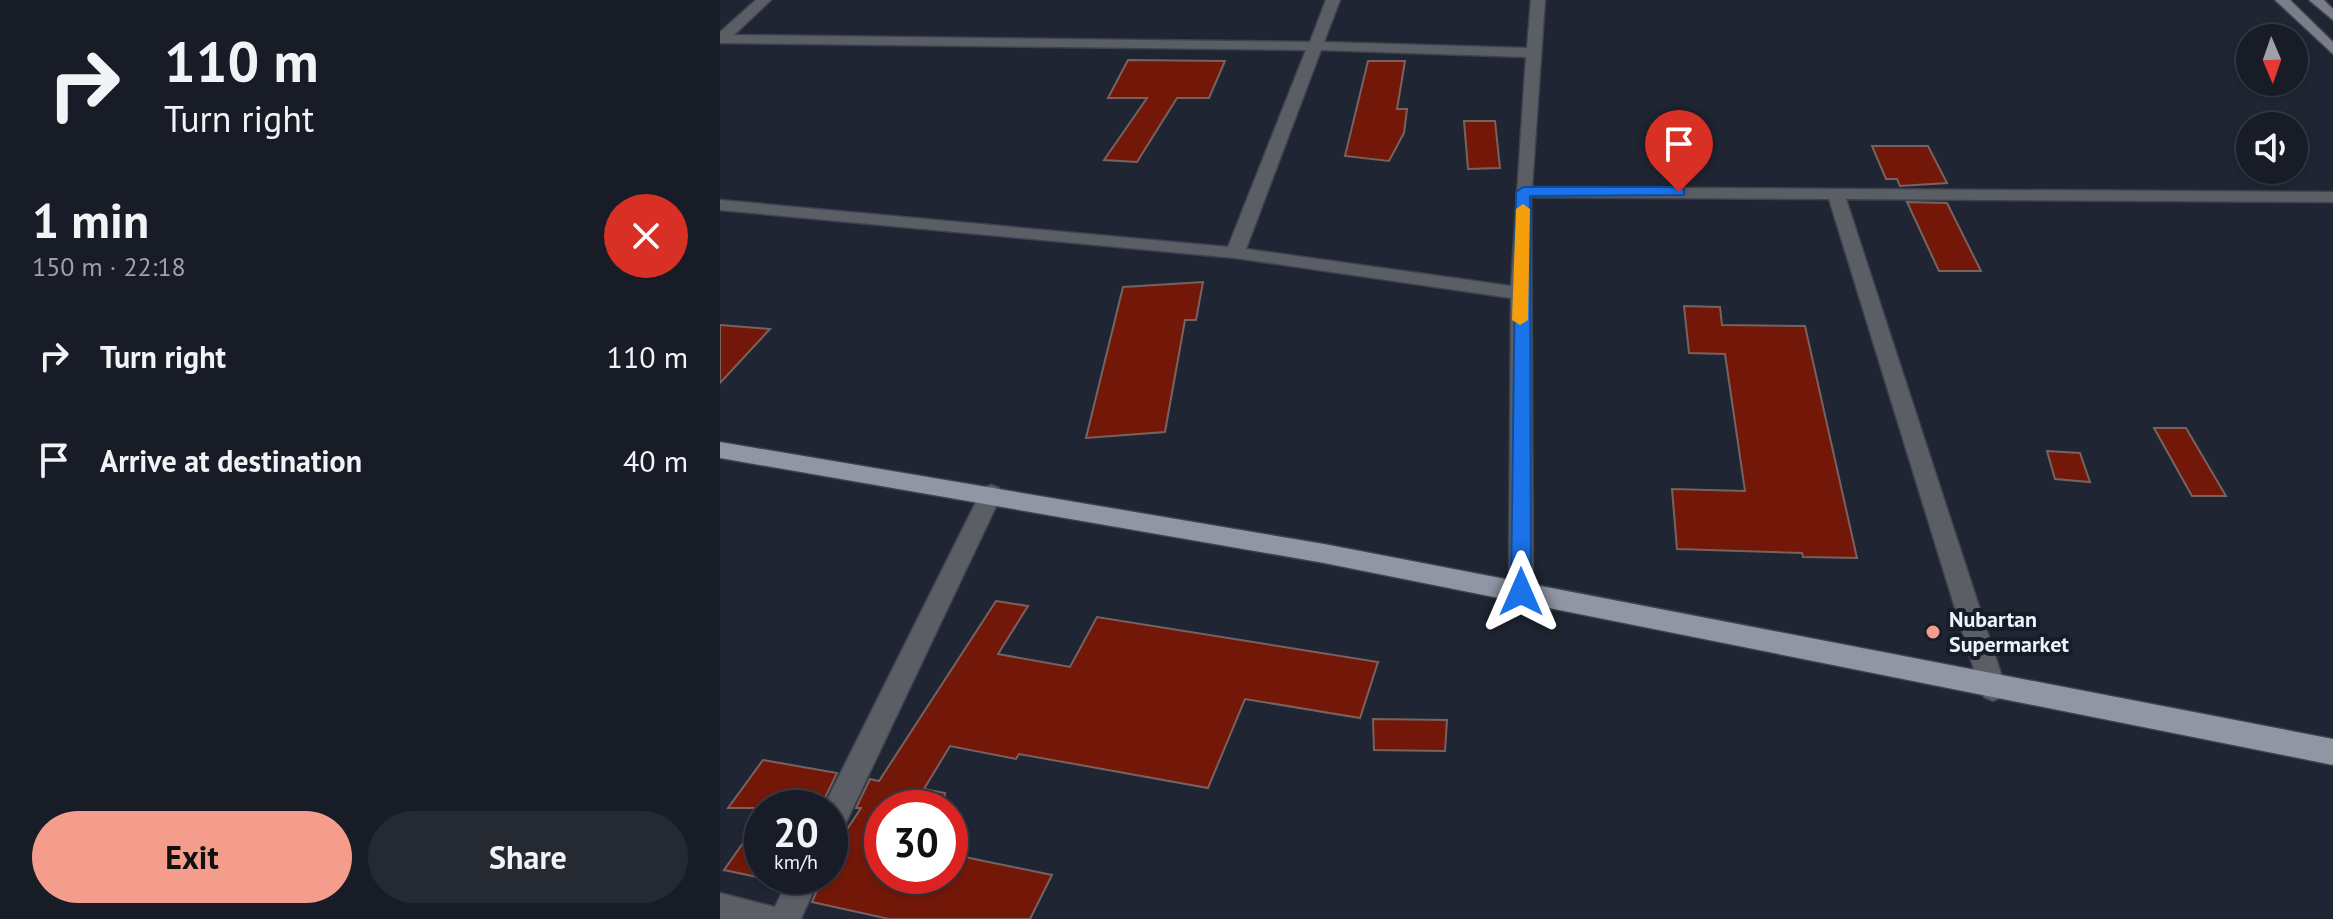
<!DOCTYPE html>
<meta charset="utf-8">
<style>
:root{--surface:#171c26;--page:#242932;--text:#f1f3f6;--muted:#9ea1a7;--line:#363a43;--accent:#f49d8c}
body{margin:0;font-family:"PT Sans",sans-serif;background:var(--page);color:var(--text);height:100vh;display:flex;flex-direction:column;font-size:30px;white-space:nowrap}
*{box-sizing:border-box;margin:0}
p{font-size:26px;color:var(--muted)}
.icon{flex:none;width:44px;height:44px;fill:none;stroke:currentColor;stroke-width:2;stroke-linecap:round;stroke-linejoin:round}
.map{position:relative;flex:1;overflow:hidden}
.sheet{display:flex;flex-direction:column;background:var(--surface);width:720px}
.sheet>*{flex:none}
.guide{background:#171c26;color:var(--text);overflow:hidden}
.needle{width:52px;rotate:178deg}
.fabs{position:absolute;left:1516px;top:24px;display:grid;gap:16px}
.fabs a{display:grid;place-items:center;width:72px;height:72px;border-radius:50%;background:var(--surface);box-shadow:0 2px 6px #0004,0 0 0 2px var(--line);font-size:40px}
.speed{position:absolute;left:24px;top:790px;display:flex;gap:16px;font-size:40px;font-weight:700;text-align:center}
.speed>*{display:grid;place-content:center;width:104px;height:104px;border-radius:50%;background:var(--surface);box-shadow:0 2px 6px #0004,0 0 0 2px var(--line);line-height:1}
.speed small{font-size:20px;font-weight:400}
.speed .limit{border:12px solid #d22;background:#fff;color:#111}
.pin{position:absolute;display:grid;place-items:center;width:68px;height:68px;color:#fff;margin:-82px -34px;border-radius:50% 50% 50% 0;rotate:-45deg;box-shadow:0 0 8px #0007}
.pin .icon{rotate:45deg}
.me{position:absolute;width:88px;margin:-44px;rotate:0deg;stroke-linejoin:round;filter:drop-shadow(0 0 6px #0008)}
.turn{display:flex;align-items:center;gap:28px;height:168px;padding:0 32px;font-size:36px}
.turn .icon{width:104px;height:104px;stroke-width:2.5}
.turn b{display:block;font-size:56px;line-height:68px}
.round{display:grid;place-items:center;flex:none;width:84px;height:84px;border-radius:42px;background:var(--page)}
.summary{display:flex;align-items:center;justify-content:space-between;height:136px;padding:0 32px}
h1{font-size:48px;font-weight:600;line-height:60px}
.button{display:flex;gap:16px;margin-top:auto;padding:16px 32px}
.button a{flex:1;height:92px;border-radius:48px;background:var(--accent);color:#111;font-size:32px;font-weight:600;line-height:92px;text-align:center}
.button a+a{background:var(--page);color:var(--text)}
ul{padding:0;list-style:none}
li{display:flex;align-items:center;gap:24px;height:104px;padding:0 32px}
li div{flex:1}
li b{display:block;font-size:30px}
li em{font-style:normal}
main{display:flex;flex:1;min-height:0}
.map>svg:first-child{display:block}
.building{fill:#731809;stroke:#76635f;stroke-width:2}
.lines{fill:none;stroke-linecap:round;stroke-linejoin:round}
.minor-casing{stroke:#3c424e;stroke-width:3}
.secondary-casing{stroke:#3c424e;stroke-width:3}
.primary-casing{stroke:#3c424e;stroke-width:3}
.minor{fill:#5b5e65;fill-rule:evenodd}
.secondary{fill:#797e88;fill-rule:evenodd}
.primary{fill:#9096a4;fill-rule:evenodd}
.route{fill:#1a73e8;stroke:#114b97;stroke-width:2}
.slow{fill:#f59e0b}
.poi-dot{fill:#f49d8c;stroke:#161c28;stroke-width:3}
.labels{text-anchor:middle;stroke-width:8;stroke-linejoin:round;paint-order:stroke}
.poi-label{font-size:22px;font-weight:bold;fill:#eef2fb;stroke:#161c28;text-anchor:start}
</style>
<main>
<section class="sheet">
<div class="guide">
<div class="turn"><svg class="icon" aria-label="right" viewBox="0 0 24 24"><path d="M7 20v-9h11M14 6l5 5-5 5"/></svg><div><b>110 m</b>Turn right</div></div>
</div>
<div class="summary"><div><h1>1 min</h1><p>150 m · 22:18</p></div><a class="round" style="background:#d93025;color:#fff"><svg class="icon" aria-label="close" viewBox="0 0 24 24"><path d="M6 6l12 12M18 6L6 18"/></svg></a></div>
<ul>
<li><svg class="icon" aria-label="right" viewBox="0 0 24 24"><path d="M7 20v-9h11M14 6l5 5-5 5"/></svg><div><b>Turn right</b></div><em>110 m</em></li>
<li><svg class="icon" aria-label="arrive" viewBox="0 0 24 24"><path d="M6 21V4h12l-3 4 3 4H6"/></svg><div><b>Arrive at destination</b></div><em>40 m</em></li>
</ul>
<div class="button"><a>Exit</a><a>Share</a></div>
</section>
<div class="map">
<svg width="1613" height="919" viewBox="0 0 1613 919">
<rect width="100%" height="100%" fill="#1f2532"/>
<!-- building -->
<path class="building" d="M408,60L505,61L489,98H457L417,162L384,160L427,98H388Z
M648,61H685L677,109H687L684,133L669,161L625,156Z
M744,121H775L780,168L748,169Z
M1152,146H1208L1227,183L1180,186L1177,179H1166Z
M1187,202L1227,203L1261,271H1219Z
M483,282L476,320H465L445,432L366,438L403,287Z
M964,306L1000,307L1002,325L1085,326L1137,558L1083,557L1082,553L957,549L952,489L1025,491L1005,354L969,353Z
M0,325L50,329L0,383Z
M1434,428H1466L1506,496H1472Z
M1327,451L1360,453L1370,482L1335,479Z
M276,601L308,606L278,654L350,667L377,617L658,662L640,718L525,699L488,788L299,754L296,759L230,746L204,789L225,793L223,808H162V876H230V854L332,875L310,919H169L92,902L103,876H110V855L141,808H136L150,779L159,781Z
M653,719L727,720L725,751L654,750Z
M43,760L117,773L100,808H8Z
M42,816V878L4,870Z"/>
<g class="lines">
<defs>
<path id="minor" d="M36,0H51L14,35L590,42L606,0H620L604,42L807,48L811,0H825L812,187L1613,192V202L1126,199L1286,689L1282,697L1273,701L1264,697L1260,689L1109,199L811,197L813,592L810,599L801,602L792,599L789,592L791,298L515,258L0,210V200L508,247L586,50L0,43V32ZM601,50L806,57L791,286L526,249Z
M271,485L279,488L282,494L120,835L110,839V808H103L263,488Z
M69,876H100L81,919H0V893L55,907Z"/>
<path id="secondary" d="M1555,0H1570L1613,42V54Z
M1589,0H1604L1613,9V20Z"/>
<path id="primary" d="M0,442L604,544L1613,739V765L604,563L0,458Z"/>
</defs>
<!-- minor casing -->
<use href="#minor" class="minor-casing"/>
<!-- secondary casing -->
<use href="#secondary" class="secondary-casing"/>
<!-- primary casing -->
<use href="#primary" class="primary-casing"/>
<!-- minor -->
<use href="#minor" class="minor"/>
<!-- secondary -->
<use href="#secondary" class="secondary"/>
<!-- primary -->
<use href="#primary" class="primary"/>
</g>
<!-- route -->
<path class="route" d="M959,187L964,189V195L810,196L811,592L808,598H794L791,592L796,192L803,187Z"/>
<!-- slow -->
<path class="slow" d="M803,204L810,209L808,320L800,325L792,320L796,209Z"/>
<!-- markers -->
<circle class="poi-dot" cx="1213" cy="632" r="8"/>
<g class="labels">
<!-- poi labels -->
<g class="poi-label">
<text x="1229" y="627">Nubartan<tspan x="1229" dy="25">Supermarket</tspan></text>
</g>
</g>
</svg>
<div class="fabs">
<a><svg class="needle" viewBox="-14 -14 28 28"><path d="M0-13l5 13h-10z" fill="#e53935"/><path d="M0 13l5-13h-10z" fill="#9ea1a7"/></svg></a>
<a><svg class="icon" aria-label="sound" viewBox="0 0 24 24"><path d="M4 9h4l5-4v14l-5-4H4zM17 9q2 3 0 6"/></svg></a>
</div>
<div class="speed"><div>20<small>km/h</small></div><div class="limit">30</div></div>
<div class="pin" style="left:959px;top:192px;background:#d93025"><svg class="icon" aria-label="arrive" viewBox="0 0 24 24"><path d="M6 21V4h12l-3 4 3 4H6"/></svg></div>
<svg class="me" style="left:801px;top:592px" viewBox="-20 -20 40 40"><path d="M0-17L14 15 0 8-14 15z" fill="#1a73e8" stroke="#fff" stroke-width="4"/></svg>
</div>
</main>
